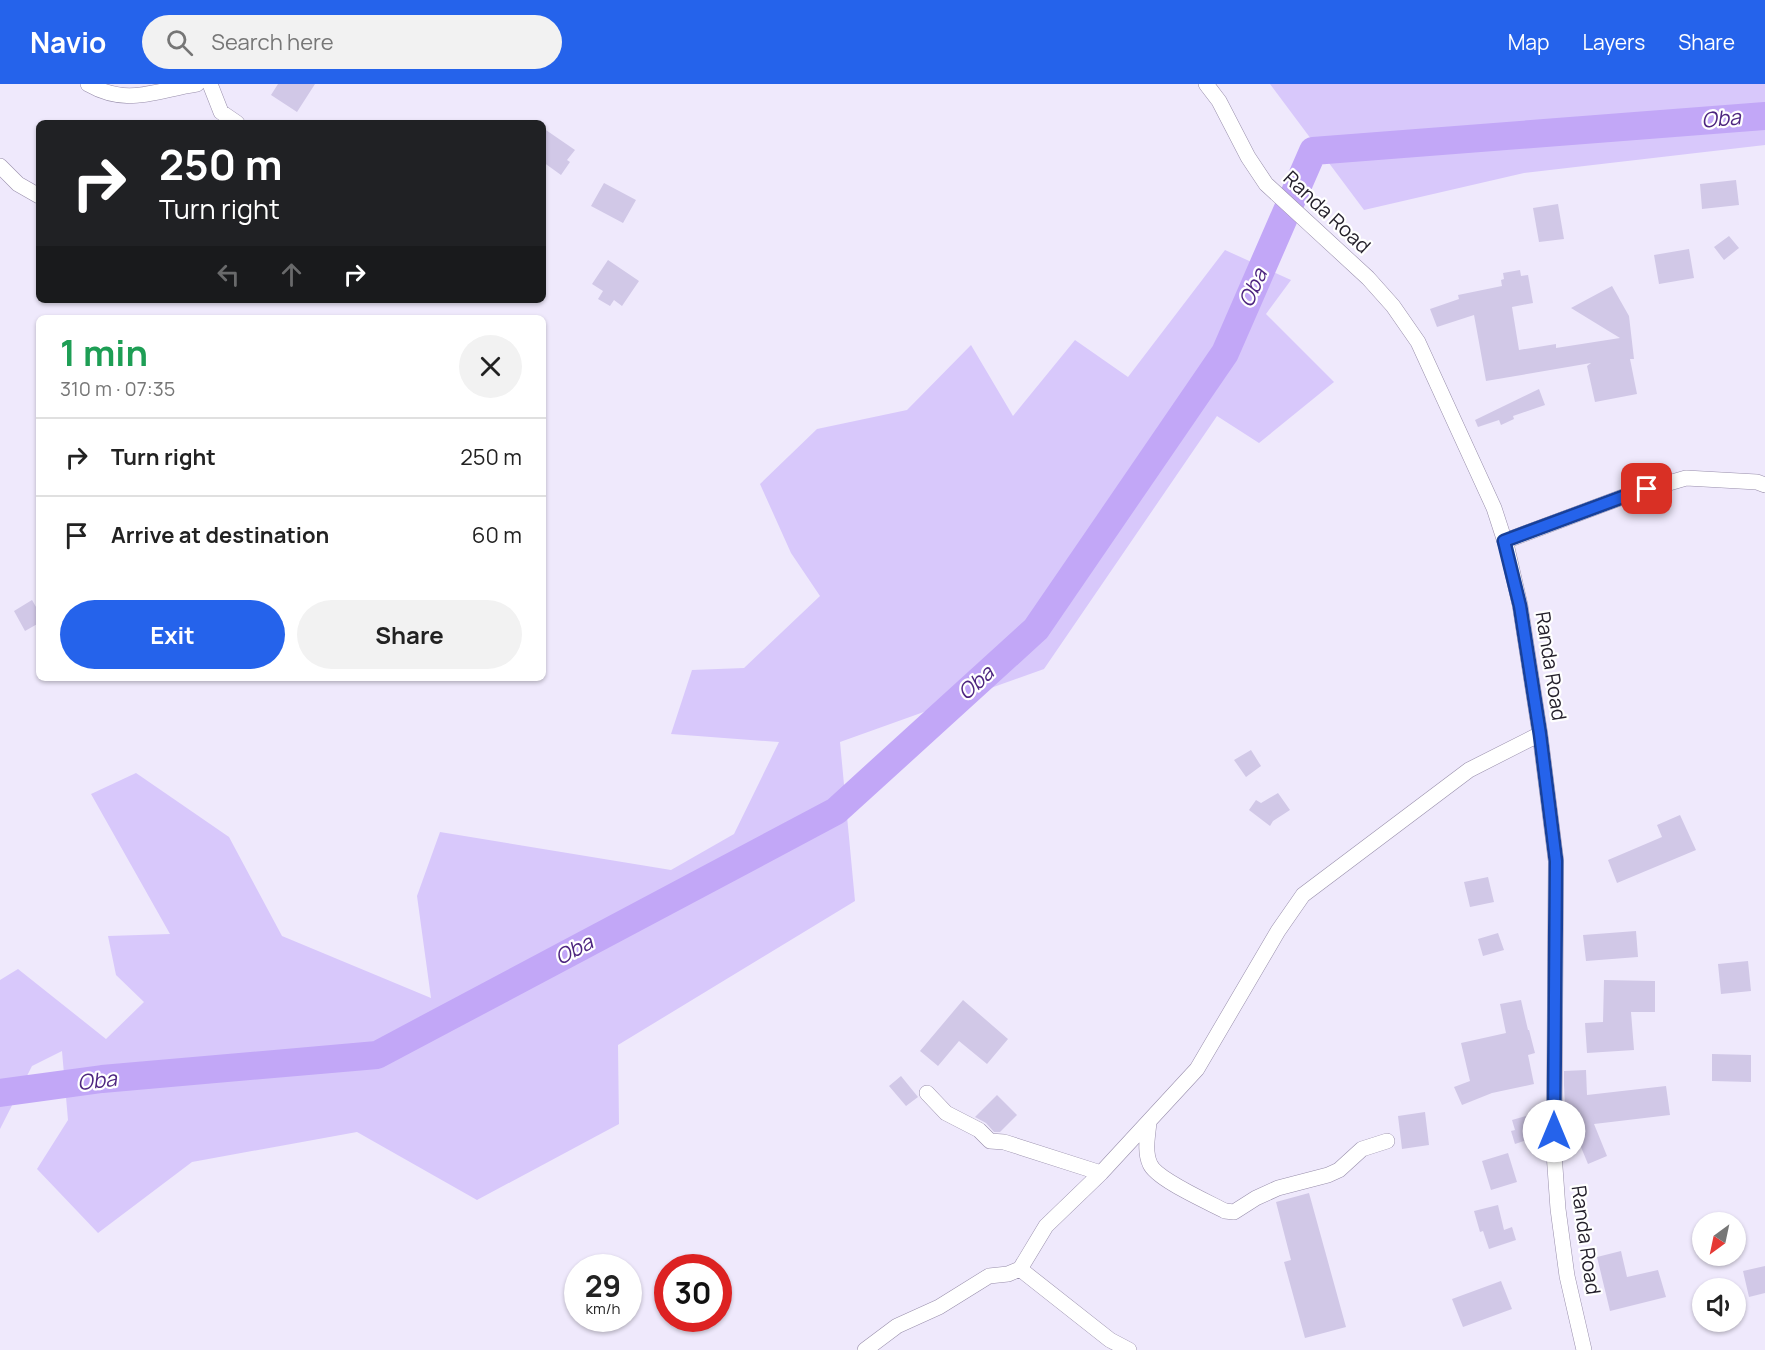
<!DOCTYPE html>
<meta charset="utf-8">
<style>
:root{--surface:#fff;--page:#f2f2f2;--text:#222;--muted:#767676;--line:#e0e0e0;--accent:#2563eb}
body{margin:0;font-family:Manrope,sans-serif;background:var(--page);color:var(--text);height:100vh;display:flex;flex-direction:column;font-size:22px;white-space:nowrap}
*{box-sizing:border-box;margin:0}
p{font-size:20px;color:var(--muted)}
.icon{flex:none;width:33px;height:33px;fill:none;stroke:currentColor;stroke-width:2;stroke-linecap:round;stroke-linejoin:round}
.map{position:relative;flex:1;overflow:hidden}
.side{position:absolute;left:36px;top:231px;width:510px;height:366px;display:flex;flex-direction:column;background:var(--surface);border-radius:9px;box-shadow:0 2px 4px #0004}
.side>*{flex:none}
.banner{position:absolute;left:36px;top:36px;width:510px;height:183px;border-radius:9px;box-shadow:0 2px 4px #0004;background:#202124;color:#fff;overflow:hidden}
.needle{width:39px;rotate:213deg}
.fabs{position:absolute;left:1692px;top:1128px;display:grid;gap:12px}
.fabs a{display:grid;place-items:center;width:54px;height:54px;border-radius:50%;background:var(--surface);box-shadow:0 2px 4px #0004;font-size:30px}
.speed{position:absolute;left:564px;top:1170px;display:flex;gap:12px;font-size:30px;font-weight:700;text-align:center}
.speed>*{display:grid;place-content:center;width:78px;height:78px;border-radius:50%;background:var(--surface);box-shadow:0 2px 4px #0004;line-height:1}
.speed small{font-size:15px;font-weight:400}
.speed .limit{border:9px solid #d22;background:#fff;color:#111}
.pin{position:absolute;display:grid;place-items:center;width:51px;height:51px;color:#fff;margin:-26px;border-radius:12px;box-shadow:0 3px 9px #0006}
.me{position:absolute;width:66px;margin:-33px;rotate:0deg;stroke-linejoin:round;filter:drop-shadow(0 0 4px #0008)}
.turn{display:flex;align-items:center;gap:21px;height:126px;padding:0 24px;font-size:27px}
.turn .icon{width:78px;height:78px;stroke-width:2.5}
.turn b{display:block;font-size:42px;line-height:51px}
.lanes{display:flex;align-items:center;height:57px;padding:0 24px;background:#0003;justify-content:center;gap:30px;direction:ltr}
.lanes .off{opacity:.35}
.round{display:grid;place-items:center;flex:none;width:63px;height:63px;border-radius:32px;background:var(--page)}
.summary{display:flex;align-items:center;justify-content:space-between;height:102px;padding:0 24px}
h1{font-size:36px;font-weight:700;line-height:45px;color:#1e9e55}
.cta{display:flex;gap:12px;margin-top:auto;padding:12px 24px}
.cta a{flex:1;height:69px;border-radius:36px;background:var(--accent);color:#fff;font-size:24px;font-weight:700;line-height:69px;text-align:center}
.cta a+a{background:var(--page);color:var(--text)}
ul{padding:0;list-style:none}
li{display:flex;align-items:center;gap:18px;height:78px;padding:0 24px;border-top:2px solid var(--line)}
li div{flex:1}
li b{display:block;font-size:22px}
li em{font-style:normal}
header{display:flex;align-items:center;gap:36px;box-sizing:border-box;height:84px;padding:0 30px;background:var(--accent);color:#fff}
header strong{font-size:28px}
nav{display:flex;gap:33px;margin-inline-start:auto;font-size:21px}
.search{width:420px;height:54px;background:var(--page);display:flex;align-items:center;gap:15px;box-sizing:border-box;padding:0 21px;border-radius:33px;color:var(--muted);font-size:22px}
.map>svg:first-child{display:block}
.green{fill:#d8c8fb}
.lines{fill:none;stroke-linecap:round;stroke-linejoin:round}
.river{stroke:#c2a7f7;stroke-width:28}
.building{fill:#d1c8e7}
.minor-casing{stroke:#988eab;stroke-width:16}
.minor{stroke:#fff;stroke-width:15}
.route-casing{stroke:#184099;stroke-width:15}
.route{stroke:#2563eb;stroke-width:10}
.labels{text-anchor:middle;stroke-width:4.5;stroke-linejoin:round;paint-order:stroke}
.street-label{font-size:20px;fill:#25212c;stroke:#fff}
.water-label{font-size:21px;font-style:italic;fill:#4e2680;stroke:#fff}
</style>
<header>
<strong>Navio</strong>
<div class="search"><svg class="icon" aria-label="search" viewBox="0 0 24 24"><circle cx="10" cy="10" r="6"/><path d="M15 15l6 6"/></svg>Search here</div>
<nav><a>Map</a><a>Layers</a><a>Share</a></nav>
</header>
<div class="map">
<svg width="1765" height="1266" viewBox="0 0 1765 1266">
<rect width="100%" height="100%" fill="#efe9fc"/>
<!-- green -->
<path class="green" d="M1270,0H1765V61L1524,89L1364,126Z
M1225,166L1291,196L1266,230L1334,298L1259,359L1217,332L1044,585L840,658L855,817L618,961L619,1040L477,1116L357,1048L192,1078L98,1149L37,1085L68,1036L62,967L32,982L0,1045V896L18,885L106,955L144,918L116,891L108,852L170,850L91,710L136,689L229,753L282,852L431,914L417,812L440,748L671,786L734,750L779,658L671,650L692,586L744,584L820,512L791,469L760,400L817,345L907,326L971,261L1013,332L1075,256L1128,293Z"/>
<g class="lines">
<!-- river -->
<path class="river" d="M0,1009L102,995L377,971L836,727L1036,545L1225,269L1313,67L1765,32"/>
</g>
<!-- building -->
<path class="building" d="M278,0H315L297,28L271,11Z
M543,44L575,66L567,76L570,78L561,91L543,78Z
M1736,96L1739,121L1702,125L1700,100Z
M604,99L636,116L623,139L591,122Z
M1558,120L1564,155L1539,158L1533,124Z
M1729,152L1739,164L1724,176L1714,163Z
M1689,165L1694,194L1659,200L1654,171Z
M608,176L639,197L622,222L614,216L610,222L598,215L603,207L592,200Z
M1520,186L1521,192L1528,191L1533,219L1512,223L1519,266L1556,260V264L1620,254L1571,224L1612,202L1629,232L1634,275H1630L1637,310L1595,318L1587,282L1591,279L1486,297L1474,231L1437,243L1430,225L1459,215L1458,211L1502,202L1501,196L1504,195L1503,189Z
M1539,305L1545,321L1513,332L1514,335L1501,341L1499,336L1478,343L1475,336Z
M32,516L39,528V539L25,547L14,527Z
M1251,666L1261,682L1246,693L1234,676Z
M1278,709L1290,726L1273,737L1270,742L1249,726L1256,716L1261,719Z
M1680,731L1696,766L1617,799L1608,776L1662,753L1657,741Z
M1488,793L1494,818L1470,823L1464,798Z
M1636,847L1638,873L1586,877L1583,851Z
M1498,849L1504,866L1483,872L1478,855Z
M1748,877L1751,907L1721,910L1718,880Z
M1604,896L1655,897V928H1631L1634,966L1587,969L1585,939L1603,938Z
M963,916L1008,955L987,980L959,957L938,982L920,967Z
M1521,916L1528,946H1529L1535,969L1528,971L1534,1000L1492,1009L1462,1021L1454,1003L1470,997L1461,959L1506,949L1500,920Z
M1712,970L1751,971V998L1712,997Z
M1586,986L1587,1011L1666,1002L1670,1031L1594,1040L1607,1072L1588,1080L1573,1044H1566L1564,1001V987Z
M901,992L918,1013L906,1022L889,1002Z
M997,1011L1017,1031L1000,1048H994L986,1039L975,1033Z
M1425,1028L1429,1061L1402,1065L1398,1032Z
M1526,1032L1533,1054L1515,1060L1511,1047L1515,1046L1512,1036Z
M1508,1069L1517,1098L1491,1106L1482,1077Z
M1309,1109L1346,1243L1305,1254L1284,1178L1291,1176L1276,1118Z
M1498,1121L1504,1146L1512,1143L1516,1156L1489,1165L1483,1147L1480,1148L1474,1127Z
M1621,1167L1627,1193L1658,1186L1666,1213L1610,1227L1597,1173Z
M1765,1182V1209L1749,1213L1743,1187Z
M1501,1197L1512,1225L1463,1243L1452,1215Z"/>
<g class="lines">
<defs>
<path id="minor" d="M88,0C128,23 156,6 197,0
M210,0L221,28L237,39
M1206,0L1219,17L1248,73L1266,100L1368,194L1393,222L1418,258L1494,424L1507,464L1520,521L1540,650L1556,777L1554,1069L1558,1125L1567,1192L1584,1266
M0,82L18,100L39,112
M1505,457L1628,411L1686,394L1757,398L1765,401
M927,1009L946,1029L979,1046L990,1057L1004,1058L1101,1089
M1149,1038C1148,1051 1144,1067 1150,1080C1156,1095 1208,1118 1225,1127L1234,1128L1256,1114L1278,1104L1328,1091L1339,1086L1362,1065L1387,1057
M1020,1185L1110,1256L1129,1266
M865,1266L897,1242L939,1223L989,1192L1008,1190L1020,1185L1046,1142L1101,1089L1197,985L1278,847L1303,811L1469,686L1540,650"/>
</defs>
<!-- minor casing -->
<use href="#minor" class="minor-casing"/>
<!-- minor -->
<use href="#minor" class="minor"/>
</g>
<g class="lines">
<defs>
<path id="route" d="M1554,1047L1556,777L1540,650L1520,522L1504,457L1628,411L1647,405"/>
</defs>
<!-- route casing -->
<use href="#route" class="route-casing"/>
<!-- route -->
<use href="#route" class="route"/>
</g>
<g class="labels">
<!-- street labels -->
<g class="street-label">
<text transform="translate(1327 128) rotate(43)" y="7">Randa Road</text>
<text transform="translate(1551 582) rotate(81)" y="7">Randa Road</text>
<text transform="translate(1586 1156) rotate(82)" y="7">Randa Road</text>
</g>
<!-- water labels -->
<g class="water-label">
<text transform="translate(1721 35) rotate(-5)" y="7">Oba</text>
<text transform="translate(1253 204) rotate(-66)" y="7">Oba</text>
<text transform="translate(976 599) rotate(-42)" y="7">Oba</text>
<text transform="translate(574 866) rotate(-28)" y="7">Oba</text>
<text transform="translate(97 997) rotate(-7)" y="7">Oba</text>
</g>
</g>
</svg>
<div class="fabs">
<a><svg class="needle" viewBox="-14 -14 28 28"><path d="M0-13l5 13h-10z" fill="#e53935"/><path d="M0 13l5-13h-10z" fill="#767676"/></svg></a>
<a><svg class="icon" aria-label="sound" viewBox="0 0 24 24"><path d="M4 9h4l5-4v14l-5-4H4zM17 9q2 3 0 6"/></svg></a>
</div>
<div class="speed"><div>29<small>km/h</small></div><div class="limit">30</div></div>
<div class="pin" style="left:1647px;top:405px;background:#d93025"><svg class="icon" aria-label="arrive" viewBox="0 0 24 24"><path d="M6 21V4h12l-3 4 3 4H6"/></svg></div>
<svg class="me" style="left:1554px;top:1047px" viewBox="-20 -20 40 40"><circle r="19" fill="#fff"/><path d="M0-13L10 11 0 6-10 11z" fill="#2563eb"/></svg>
<div class="banner">
<div class="turn"><svg class="icon" aria-label="right" viewBox="0 0 24 24"><path d="M7 20v-9h11M14 6l5 5-5 5"/></svg><div><b>250 m</b>Turn right</div></div>
<div class="lanes"><svg class="icon off" aria-label="left" viewBox="0 0 24 24"><path d="M17 20v-9H6M10 6l-5 5 5 5"/></svg><svg class="icon off" aria-label="ahead" viewBox="0 0 24 24"><path d="M12 20V5M6 11l6-6 6 6"/></svg><svg class="icon" aria-label="right" viewBox="0 0 24 24"><path d="M7 20v-9h11M14 6l5 5-5 5"/></svg></div>
</div>
<section class="side">
<div class="summary"><div><h1>1 min</h1><p>310 m · 07:35</p></div><a class="round"><svg class="icon" aria-label="close" viewBox="0 0 24 24"><path d="M6 6l12 12M18 6L6 18"/></svg></a></div>
<ul>
<li><svg class="icon" aria-label="right" viewBox="0 0 24 24"><path d="M7 20v-9h11M14 6l5 5-5 5"/></svg><div><b>Turn right</b></div><em>250 m</em></li>
<li><svg class="icon" aria-label="arrive" viewBox="0 0 24 24"><path d="M6 21V4h12l-3 4 3 4H6"/></svg><div><b>Arrive at destination</b></div><em>60 m</em></li>
</ul>
<div class="cta"><a>Exit</a><a>Share</a></div>
</section>
</div>
